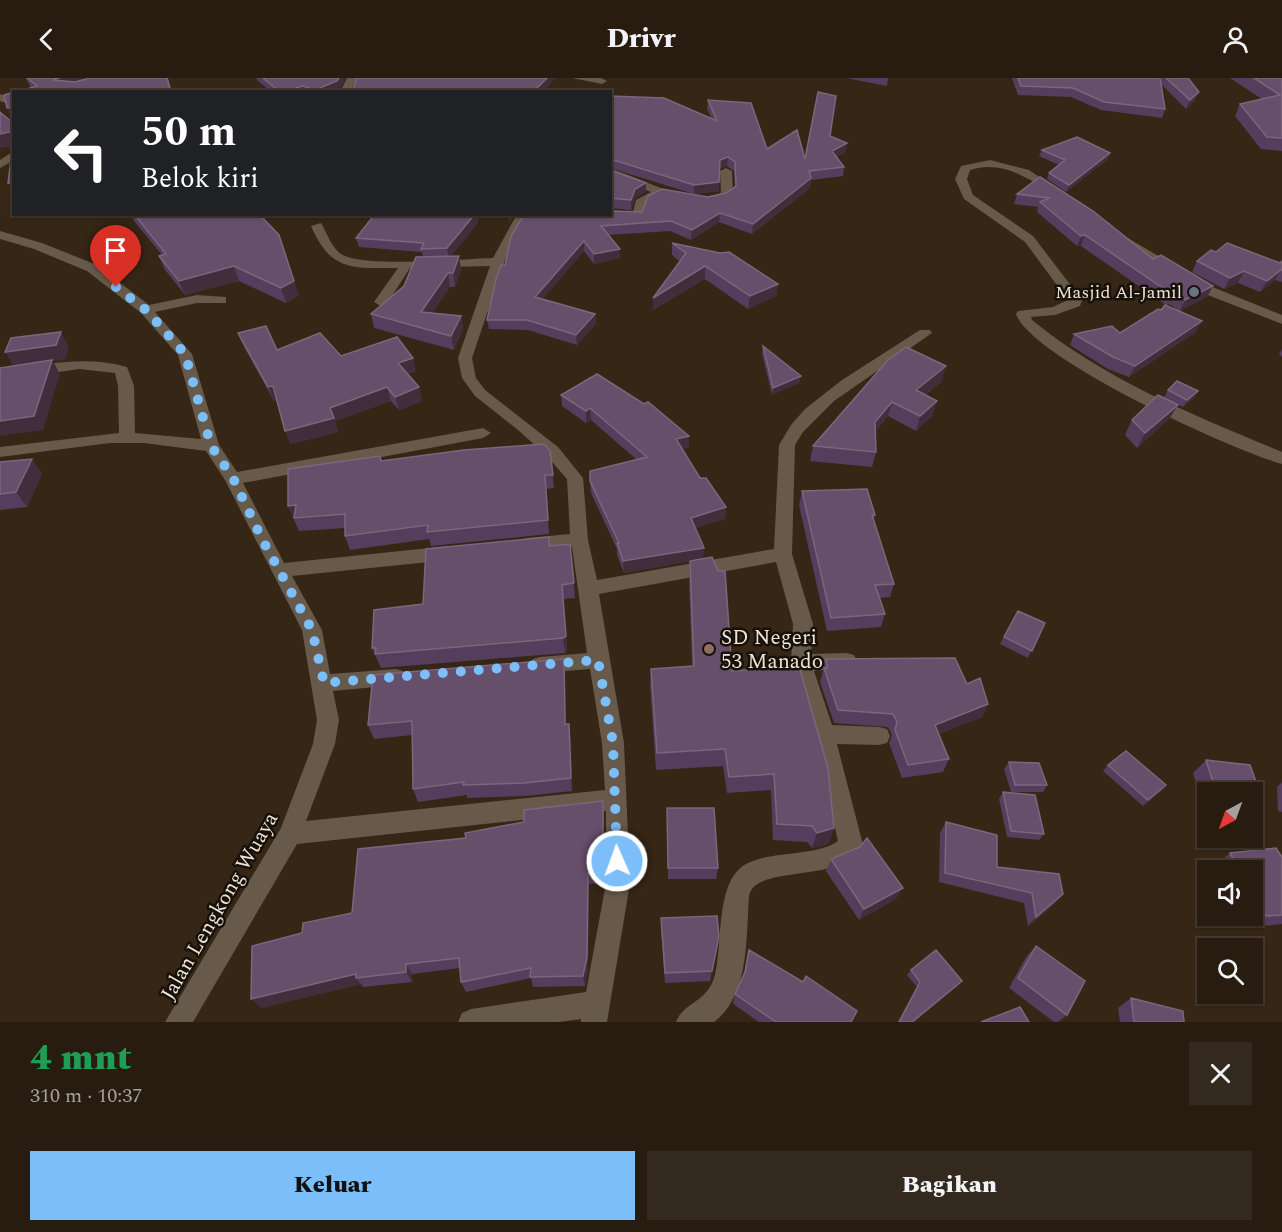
<!DOCTYPE html>
<html lang="id">
<meta charset="utf-8">
<style>
:root{--surface:#281c10;--page:#34291e;--text:#f1f3f6;--muted:#a5a19f;--line:#443a30;--accent:#7cbef9}
body{margin:0;font-family:Spectral,serif;background:var(--page);color:var(--text);height:100vh;display:flex;flex-direction:column;font-size:22px;white-space:nowrap}
*{box-sizing:border-box;margin:0}
p{font-size:20px;color:var(--muted)}
.icon{flex:none;width:33px;height:33px;fill:none;stroke:currentColor;stroke-width:2;stroke-linecap:round;stroke-linejoin:round}
.map{position:relative;height:944px;overflow:hidden}
.drawer{display:flex;flex-direction:column;background:var(--surface);flex:1}
.drawer>*{flex:none}
.banner{position:absolute;left:12px;top:12px;width:600px;height:126px;border-radius:0px;box-shadow:0 2px 4px #0004,0 0 0 2px var(--line);background:#202124;color:#fff;overflow:hidden}
.needle{width:39px;rotate:221deg}
.fabs{position:absolute;left:1197px;top:704px;display:grid;gap:12px}
.fabs a{display:grid;place-items:center;width:66px;height:66px;border-radius:0px;background:var(--surface);box-shadow:0 2px 4px #0004,0 0 0 2px var(--line);font-size:30px}
.pin{position:absolute;display:grid;place-items:center;width:51px;height:51px;color:#fff;margin:-62px -26px;border-radius:50% 50% 50% 0;rotate:-45deg;box-shadow:0 0 6px #0007}
.pin .icon{rotate:45deg}
.me{position:absolute;width:66px;margin:-33px;rotate:358deg;stroke-linejoin:round;filter:drop-shadow(0 0 4px #0008)}
.turn{display:flex;align-items:center;gap:21px;height:126px;padding:0 30px;font-size:27px}
.turn .icon{width:78px;height:78px;stroke-width:2.5}
.turn b{display:block;font-size:42px;line-height:51px}
.round{display:grid;place-items:center;flex:none;width:63px;height:63px;border-radius:0px;background:var(--page)}
.head{display:flex;align-items:center;justify-content:space-between;height:102px;padding:0 30px}
h1{font-size:36px;font-weight:800;line-height:45px;color:#1e9e55}
.primary-button{display:flex;gap:12px;margin-top:auto;padding:12px 30px}
.primary-button a{flex:1;height:69px;border-radius:0px;background:var(--accent);color:#111;font-size:24px;font-weight:800;line-height:69px;text-align:center}
.primary-button a+a{background:var(--page);color:var(--text)}
header{display:flex;justify-content:space-between;align-items:center;height:78px;padding:0 30px;background:var(--surface);font-size:27px;font-weight:800}
.map>svg:first-child{display:block}
.lines{fill:none;stroke-linecap:round;stroke-linejoin:round}
.street{fill:#675a4a;fill-rule:evenodd}
.wall{fill:#553e5d}
.shaded-wall{fill:#412d3b}
.building{fill:#654f6b;stroke:#7a677c;stroke-width:1.5}
.route{stroke:#7cbef9;stroke-width:10;stroke-dasharray:0 18}
.worship-dot{fill:#6b7280;stroke:#171109;stroke-width:2}
.education-dot{fill:#8d6e63;stroke:#171109;stroke-width:2}
.labels{text-anchor:middle;stroke-width:5;stroke-linejoin:round;paint-order:stroke}
.far-poi-label{font-size:18px;fill:#eee4da;stroke:#171109;text-anchor:end}
.poi-label{font-size:21px;fill:#eee4da;stroke:#171109;text-anchor:start}
.street-label{font-size:21px;fill:#eee4da;stroke:#171109}
</style>
<header><svg class="icon" aria-label="back" viewBox="0 0 24 24"><path d="M15 5l-7 7 7 7"/></svg>Drivr<svg class="icon" aria-label="person" viewBox="0 0 24 24"><circle cx="12" cy="8" r="4"/><path d="M4 21q1-7 8-7t8 7"/></svg></header>
<div class="map">
<svg width="1282" height="944" viewBox="0 0 1282 944">
<rect width="100%" height="100%" fill="#352615"/>
<g class="lines">
<!-- street -->
<path class="street" d="M347,0H357L350,14H340Z
M572,0H601L607,3L602,6Z
M0,16L14,21V28L0,23Z
M14,73V82L0,90V82Z
M990,82L1029,92L1063,115L1053,117C1028,99 1001,82 970,92L967,101L973,117L1033,158L1082,222L1080,228L1055,237L1031,239L1032,242C1107,303 1194,337 1282,374V386C1232,372 1032,281 1016,236L1018,233L1053,229L1068,222L1025,164L964,121L955,101L961,88Z
M726,90L732,93L733,117C712,136 686,118 663,118C658,118 651,123 646,126L642,141L610,140L604,136H610V132L633,134L636,122L651,114L610,98V91C645,100 685,129 721,115L720,93Z
M517,136H529L510,167L472,280L476,300L485,312L558,369L583,400L588,462L597,502L774,471L779,367L791,347L805,331L842,302L920,252H930L932,255L834,323L803,354L795,367L792,476L813,546L811,576L847,575L854,577L857,583L854,589L814,593L832,647L879,649L887,651L890,658L887,665L879,667L837,666L863,767C846,807 755,785 749,818C746,857 750,918 714,944H676C684,923 707,926 715,897C723,865 715,803 746,786C773,772 816,779 838,763L813,656L791,585L793,546L776,484L599,516L624,665L630,805L607,944H581V941L559,944H458L462,935L471,931L586,914L606,805V733L297,766L193,944H165L281,750L313,666L317,642L302,552L225,402L206,373L144,365H110L0,379V369L119,355L118,308L115,295L79,291L0,303V293C43,287 84,277 127,289L134,308L135,355L201,361L178,277L141,235L87,193L34,171L0,161V153L42,165L97,187L149,227L197,217L226,219V225H197L155,234L192,276L219,367L237,394L483,350L491,355L483,360L243,405L284,485L449,468L455,470L458,475L455,480L449,482L292,498L322,552L330,596L396,591L403,593L406,599L403,605L396,607L333,613L339,642L335,666L306,743L605,712L602,665L590,591L540,595L533,593L530,587L533,581L540,579L587,575L572,469L527,474L521,472L518,467L521,462L527,460L570,456L567,401L546,377L518,352L475,318L462,300L458,280L490,188L410,190L386,227L381,228L374,224L398,190C352,190 331,194 311,148L321,145C327,155 331,169 341,176C362,190 463,181 493,180Z
M1126,159L1210,208L1282,237V246L1200,214L1122,166L1120,163Z"/>
</g>
<!-- wall -->
<path class="wall" d="M26,0H168L172,14H17L31,10Z
M256,0H346L339,11L334,14H271L257,2Z
M846,0H888L887,8Z
M1012,0H1188L1195,22L1186,31L1162,7L1165,31L1162,40L1101,32L1071,19L1018,17Z
M1230,0H1282V73L1261,71L1235,38L1240,26L1262,21Z
M610,18L712,41L707,31L708,22L767,71L805,81L830,58L846,74L836,79L844,89L843,98L811,102L810,110L752,156L719,144L691,162L670,153L608,157L620,180L594,186L584,173L542,221L595,236L596,246L577,267L528,252L489,251L487,242L505,187L524,136L642,134L708,119L726,115L735,109L734,93L727,88L719,91V113L694,116L610,90Z
M1042,72L1110,75L1107,82L1066,114L1047,101L1049,95L1059,87L1039,78Z
M610,92L646,105V114L635,120L631,132L610,130Z
M1040,99L1207,219L1180,233L1169,226L1167,228L1196,254L1129,299L1108,291L1070,267L1074,256L1120,255L1161,232L1166,227L1081,168H1077L1037,134L1038,129L1014,126L1017,116Z
M131,136H259L299,217L286,225L239,203L185,217L165,192L159,178L162,177L134,143Z
M375,136H480L477,146L451,178L461,191L455,209H450L432,235L461,238L463,251L454,272L374,250L371,236L404,208L423,178L422,174L359,169L356,160Z
M672,165L720,175L778,206L776,218L748,231L705,201L653,232L680,184L672,177Z
M1216,174L1280,185L1282,183V204L1275,202L1260,214L1238,205L1224,211L1192,194L1197,183Z
M238,255L277,272L341,278L416,293L408,296L419,309L422,323L399,332L391,323L335,343L338,354L290,366L277,322L274,323L244,269Z
M763,268L801,298L799,305L772,317L762,276Z
M1282,271V279L1279,276Z
M888,282L942,303L925,317L933,337L916,353L888,338L875,354L876,374L872,389L810,383L813,368Z
M1168,312L1198,313L1194,320L1183,329L1169,322L1178,327L1169,341L1137,370L1125,357L1132,342L1164,320Z
M561,317L689,358V369L682,371L700,400L726,429L725,441L695,450L732,593L834,750L828,766L812,770L807,764L773,762L771,712L727,715L723,688L656,692L650,608L651,591L692,588L689,502L690,483L624,495L617,477V471L591,415L590,403L637,382L591,342L586,345L562,328Z
M550,373L554,410L546,411L549,456L431,468L429,461L350,472L345,458V450L299,453L288,428L382,383Z
M32,381L42,396L27,429L0,432V384Z
M802,413L875,437L874,442L894,506L890,519L880,520L885,536L881,549L827,553L799,427Z
M570,466L575,520L563,521L567,572L565,575L381,590L372,570L423,526L550,468Z
M1018,533L1045,545L1028,580L1000,566Z
M564,581L565,595L566,646L571,660L572,713L526,718L467,720V717L418,724L413,711L412,657L374,661L368,647Z
M826,581L967,606L988,626L982,639L939,656L949,681L943,694L902,700L889,665L892,657L888,649L834,645L820,604Z
M1206,682L1250,687L1262,721L1252,730V714H1208V729H1204L1193,695Z
M1009,684L1047,707L1043,714H1011L1004,691Z
M1108,687L1166,707L1160,714L1143,728L1103,693Z
M1282,704V734L1278,733L1277,709Z
M1003,714L1044,756L1039,762L1007,759L999,721Z
M603,723L604,805L589,806L588,889L585,908L533,909L531,900L466,914L461,904L460,890L412,896V904L363,909L361,906L261,930L302,855L352,835L466,760Z
M667,730L718,790L716,801H668Z
M946,744L997,789L1055,826L1028,848L1024,825L939,804L940,755Z
M1230,775L1282,779V846L1250,849L1243,837H1252V792H1219L1216,787Z
M831,781L896,821L859,842L826,793Z
M661,840L719,858L710,903L665,905L661,851Z
M1036,868L1067,937L1058,944H1054L1009,910L1026,879Z
M749,872L803,904L851,944H759L733,926L735,916L744,896Z
M911,892L962,903L957,908L914,944H898L917,909L907,897Z
M1131,920L1184,944H1120L1118,930Z"/>
<!-- shaded-wall -->
<path class="shaded-wall" d="M60,0H105L61,14L53,2Z
M339,0H346L339,11L334,14H316L315,12Z
M547,0H556L543,14H533Z
M303,8L305,14H282Z
M1199,14L1195,22L1186,31L1190,22Z
M14,29V42H13L7,30Z
M14,53V68L0,70V56Z
M847,65L846,74L830,82L832,73Z
M1110,75L1107,82L1066,114L1069,107Z
M728,79L727,88L719,91L720,82Z
M811,100L810,110L752,156L753,146Z
M14,104V115L8,105Z
M719,104V113L694,116V107Z
M646,105V114L635,120L631,132V122L635,111Z
M720,135L719,144L691,162L692,152Z
M475,136H480L477,146L449,180L447,170Z
M515,136L509,146L508,137Z
M1085,157L1081,168H1077L1081,158Z
M584,163V173L536,229L535,219Z
M620,171V180L594,186V176Z
M459,178L461,191L455,209L453,195Z
M234,188L239,203L185,217L179,203Z
M705,188V201L653,232V220Z
M1282,190L1275,202L1260,214L1267,203Z
M1244,193L1238,205L1224,211L1230,200Z
M448,195L450,209L424,248L421,234Z
M294,203L299,217L286,225L281,210Z
M778,206L776,218L748,231L750,218Z
M1213,208L1207,219L1180,233L1185,222Z
M595,236L596,246L577,267L576,257Z
M461,238L463,251L454,272L451,258Z
M1202,243L1196,254L1129,299L1135,288Z
M61,254L69,269L65,282L53,283L60,296L43,352L0,358V343L14,289L5,274Z
M413,280L416,293L401,299L398,285Z
M946,288L942,303L912,327L916,312Z
M801,298L799,305L772,317L773,310Z
M273,308L278,322L274,323L268,309Z
M387,309L391,323L335,343L330,330Z
M419,309L422,323L399,332L395,319Z
M1198,313L1194,320L1183,329L1187,322Z
M937,323L933,337L916,353L920,338Z
M892,324L888,338L871,359L875,344Z
M1178,327L1169,341L1137,370L1145,355Z
M590,330L591,342L586,345V333Z
M334,340L338,354L290,366L285,353Z
M689,358V369L675,373L676,361Z
M32,381L42,396L27,429L16,414Z
M296,427L294,440L295,442H294L288,428Z
M726,429L725,441L690,452L691,440Z
M704,470L703,481L624,495L623,483Z
M562,507L567,572L565,575L563,560Z
M564,581L565,595L566,660L565,646Z
M988,626L982,639L929,660L935,647Z
M569,646L571,660L572,713L571,700Z
M1166,707L1160,714L1143,728L1148,722Z
M603,723L604,736V805L603,794Z
M834,750L828,766L812,770L817,755Z
M588,795L589,806L588,889L585,908L583,898Z
M903,810L896,821L859,842L864,831Z
M1063,816L1055,826L1028,848L1036,839Z
M406,886L412,896V904L406,894Z
M356,896V900L361,906L261,930L251,921Z
M962,903L957,908L914,944H912Z"/>
<!-- building -->
<path class="building" d="M27,0H60L53,2L75,4L90,0H167L171,14H17L37,8Z
M263,0H339L337,3L315,12L303,8L282,14H280Z
M357,0H547L533,14H352Z
M1018,0H1160L1165,31L1104,24L1073,10L1021,8Z
M1166,0H1188L1199,14L1190,22Z
M1254,0H1282V60L1267,59L1240,26L1280,17Z
M14,14V29L7,30L4,17Z
M818,14L836,18L830,58L847,65L832,73L844,89L809,93L811,100L753,146L720,135L692,152L671,143L601,148L620,171L594,176L584,163L535,219L595,236L576,257L527,242H487L496,201L501,187H505L511,158L524,136H610V133L642,134L648,118L662,111L708,119L726,115L736,108L735,84L728,79L720,82L719,104L694,107L610,81V18L664,20L717,43L708,22L751,25L767,71L797,52L805,81Z
M0,34L14,46V53L0,56Z
M14,57V104L8,105Z
M1077,59L1110,75L1069,107L1049,95L1065,82L1042,72Z
M610,92L646,105L635,111L631,122L610,120Z
M1040,99L1093,133L1153,181L1161,177L1213,208L1185,222L1174,215L1173,217L1085,157L1081,158L1040,124L1049,120L1017,116Z
M134,136H259L279,157L294,203L281,210L234,188L179,203L159,178L166,176Z
M375,136H475L447,170L421,171L424,165L356,160Z
M672,165L720,175L729,174L778,206L750,218L705,188L653,220L686,175Z
M1227,165L1280,185L1282,183V191L1267,203L1244,193L1230,200L1197,183L1211,172L1216,174Z
M459,178L453,195H448L421,234L461,238L451,258L371,236L404,208L416,179Z
M1165,227L1202,243L1135,288L1113,279L1074,256L1112,248L1120,255L1158,231L1161,232Z
M266,248L277,272L320,255L341,278L397,259L413,280L398,285L419,309L395,319L387,309L330,330L334,340L285,353L273,308L268,309L238,255Z
M61,254L56,267L5,274L11,260Z
M763,268L801,298L773,310Z
M906,269L946,288L916,312L937,323L920,338L892,324L875,344L876,374L813,368L888,282Z
M52,282L34,338L0,343V290Z
M597,296L644,326L648,324L689,358L676,361L700,400H706L726,429L691,440L704,470L623,483L617,465H619L590,403V393L647,379L590,330L586,333L561,317Z
M1177,303L1198,313L1187,322L1168,312Z
M1158,317L1178,327L1145,355L1132,342Z
M544,366L550,373L553,397H545L548,442L427,454L428,447L345,458V436L294,440L296,427L288,428V391L380,378L381,383L464,372Z
M32,381L16,414L0,416V384Z
M867,411L875,437H872L894,506L875,507L885,536L831,540L802,413Z
M549,459V468L570,466L574,505L562,507L566,558L563,560L375,576L376,570H372L374,532L423,526L426,471Z
M712,479L718,493H725L732,593L799,588L828,690L834,750L817,755L812,748L777,746L774,696L729,699L725,671L657,675L651,591L694,588L690,483Z
M1018,533L1045,545L1032,573L1004,559Z
M955,580L967,606L980,600L988,626L935,647L949,681L908,687L895,652L897,644L893,636L838,632L824,590H827L826,581Z
M564,581L565,646H569L571,700L524,705L463,707L464,704L413,711L412,643L368,647L373,597Z
M1126,673L1166,707L1148,722L1108,687Z
M1206,682L1250,687L1262,721L1252,720V714H1216Z
M1009,684L1039,685L1047,707H1015Z
M1003,714L1035,717L1044,756L1011,753Z
M603,723V794L588,795L587,879L583,898L530,899L531,890L461,904L459,880L406,886V894L356,900V896L251,921L252,868L302,855L303,845L352,835L358,771L466,760L465,755L524,744V732Z
M667,730H714L718,790H668Z
M946,744L997,757V789L1059,796L1063,816L1036,839L1032,815L945,795Z
M867,760L903,810L864,831L831,781L860,769Z
M1276,770L1282,779V837L1266,838L1252,815V792H1239L1230,775Z
M717,838L719,858L712,893L665,895L661,840Z
M1036,868L1085,903L1067,937L1018,900Z
M749,872L803,904L806,898L857,933L851,944H776L735,916L745,894Z
M936,872L962,903L912,944H899L920,904L911,892Z
M1131,920L1183,933L1184,944H1134Z
M1020,929L1029,944H981Z"/>
<g class="lines">
<!-- route -->
<path class="route" d="M116,209L146,232L185,276L211,368L233,400L263,463L312,552L324,605L598,582L613,665L617,783"/>
</g>
<!-- markers -->
<circle class="worship-dot" cx="1194" cy="214" r="6"/>
<circle class="education-dot" cx="709" cy="571" r="6"/>
<g class="labels">
<!-- far-poi labels -->
<g class="far-poi-label">
<text x="1182" y="220">Masjid Al-Jamil</text>
</g>
<!-- poi labels -->
<g class="poi-label">
<text x="721" y="566">SD Negeri<tspan x="721" dy="24">53 Manado</tspan></text>
</g>
<!-- street labels -->
<g class="street-label">
<text transform="translate(219 828) rotate(-60)" y="7">Jalan Lengkong Wuaya</text>
</g>
</g>
</svg>
<div class="fabs">
<a><svg class="needle" viewBox="-14 -14 28 28"><path d="M0-13l5 13h-10z" fill="#e53935"/><path d="M0 13l5-13h-10z" fill="#a5a19f"/></svg></a>
<a><svg class="icon" aria-label="sound" viewBox="0 0 24 24"><path d="M4 9h4l5-4v14l-5-4H4zM17 9q2 3 0 6"/></svg></a>
<a><svg class="icon" aria-label="search" viewBox="0 0 24 24"><circle cx="10" cy="10" r="6"/><path d="M15 15l6 6"/></svg></a>
</div>
<div class="pin" style="left:116px;top:209px;background:#d93025"><svg class="icon" aria-label="arrive" viewBox="0 0 24 24"><path d="M6 21V4h12l-3 4 3 4H6"/></svg></div>
<svg class="me" style="left:617px;top:783px" viewBox="-20 -20 40 40"><circle r="17" fill="#7cbef9" stroke="#fff" stroke-width="3"/><path d="M0-11L8 9 0 5-8 9z" fill="#fff"/></svg>
<div class="banner">
<div class="turn"><svg class="icon" aria-label="left" viewBox="0 0 24 24"><path d="M17 20v-9H6M10 6l-5 5 5 5"/></svg><div><b>50 m</b>Belok kiri</div></div>
</div>
</div>
<section class="drawer">
<div class="head"><div><h1>4 mnt</h1><p>310 m · 10:37</p></div><a class="round"><svg class="icon" aria-label="close" viewBox="0 0 24 24"><path d="M6 6l12 12M18 6L6 18"/></svg></a></div>
<div class="primary-button"><a>Keluar</a><a>Bagikan</a></div>
</section>
